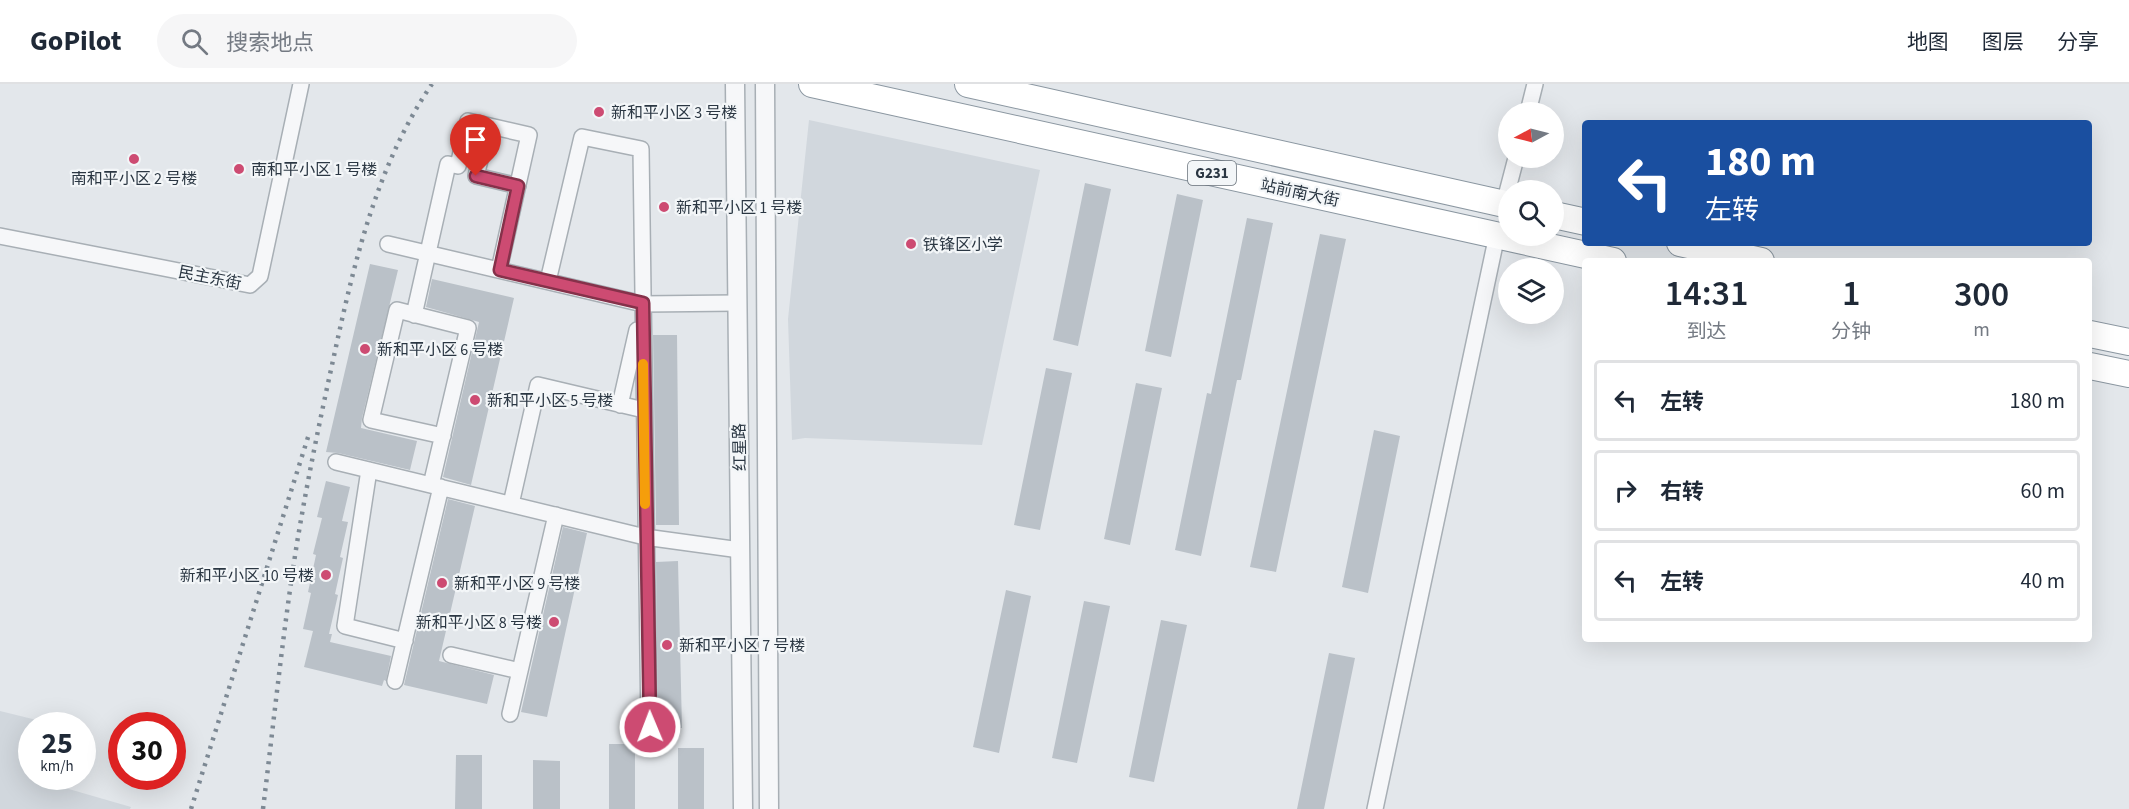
<!DOCTYPE html>
<html lang="zh">
<meta charset="utf-8">
<style>
:root{--surface:#fff;--page:#f6f6f7;--text:#1f2937;--muted:#747a83;--line:#e0e1e3}
body{margin:0;font-family:"Source Sans 3","Noto Sans SC",sans-serif;background:var(--page);color:var(--text);height:100vh;display:flex;flex-direction:column;font-size:22px;white-space:nowrap}
*{box-sizing:border-box;margin:0}
p{font-size:20px;color:var(--muted)}
.icon{flex:none;width:33px;height:33px;fill:none;stroke:currentColor;stroke-width:2;stroke-linecap:round;stroke-linejoin:round}
.map{position:relative;flex:1;overflow:hidden}
.drawer{position:absolute;left:1582px;top:174px;width:510px;height:384px;display:flex;flex-direction:column;background:var(--surface);border-radius:6px;box-shadow:0 6px 24px #0002}
.drawer>*{flex:none}
.banner{position:absolute;left:1582px;top:36px;width:510px;height:126px;border-radius:6px;box-shadow:0 6px 24px #0002;background:#1a4fa0;color:#fff;overflow:hidden}
.needle{width:39px;rotate:263deg}
.controls{position:absolute;left:1498px;top:18px;display:grid;gap:12px}
.controls a{display:grid;place-items:center;width:66px;height:66px;border-radius:50%;background:var(--surface);box-shadow:0 6px 24px #0002;font-size:30px}
.speed{position:absolute;left:18px;top:628px;display:flex;gap:12px;font-size:30px;font-weight:700;text-align:center}
.speed>*{display:grid;place-content:center;width:78px;height:78px;border-radius:50%;background:var(--surface);box-shadow:0 6px 24px #0002;line-height:1}
.speed small{font-size:15px;font-weight:400}
.speed .limit{border:9px solid #d22;background:#fff;color:#111}
.pin{position:absolute;display:grid;place-items:center;width:51px;height:51px;color:#fff;margin:-62px -26px;border-radius:50% 50% 50% 0;rotate:-45deg;box-shadow:0 0 6px #0007}
.pin .icon{rotate:45deg}
.me{position:absolute;width:66px;margin:-33px;rotate:359deg;stroke-linejoin:round;filter:drop-shadow(0 0 4px #0008)}
.turn{display:flex;align-items:center;gap:21px;height:126px;padding:0 24px;font-size:27px}
.turn .icon{width:78px;height:78px;stroke-width:2.5}
.turn b{display:block;font-size:42px;line-height:51px}
.eta{display:flex;justify-content:space-evenly;align-items:center;height:102px;text-align:center}
.eta b{font-size:36px;font-weight:600;line-height:42px}
ul{padding:0;list-style:none}
li{display:flex;align-items:center;gap:18px;height:81px;margin:0 12px 9px;padding:0 12px;border:3px solid var(--line);border-radius:6px}
li div{flex:1}
li b{display:block;font-size:22px}
li em{font-style:normal}
header{display:flex;align-items:center;gap:36px;box-sizing:border-box;height:84px;padding:0 30px;background:var(--surface);border-bottom:2px solid var(--line)}
header strong{font-size:28px}
nav{display:flex;gap:33px;margin-inline-start:auto;font-size:21px}
.search{width:420px;height:54px;background:var(--page);display:flex;align-items:center;gap:15px;box-sizing:border-box;padding:0 21px;border-radius:33px;color:var(--muted);font-size:22px}
.map>svg:first-child{display:block}
.built{fill:#d1d7dd}
.building{fill:#bac1c8}
.lines{fill:none;stroke-linecap:round;stroke-linejoin:round}
.minor-casing{stroke:#a8afb5;stroke-width:18}
.tertiary-casing{stroke:#a8afb5;stroke-width:21}
.trunk-casing{stroke:#8b97a1;stroke-width:28}
.minor{stroke:#f6f7f9;stroke-width:15}
.tertiary{stroke:#f6f7f9;stroke-width:18}
.trunk{stroke:#fff;stroke-width:26}
.rail{stroke:#7d8994;stroke-width:4.5;stroke-dasharray:3 6;stroke-linecap:butt}
.route-casing{stroke:#85314a;stroke-width:15}
.route{stroke:#cd4b72;stroke-width:10}
.slow{stroke:#f59e0b;stroke-width:10}
.poi-dot{fill:#cd4b72;stroke:#f3f6f8;stroke-width:2}
.labels{text-anchor:middle;stroke-width:4.5;stroke-linejoin:round;paint-order:stroke}
.shield{fill:#f3f6f8;stroke:#677079;stroke-width:1.5}
.shield-label{font-size:15px;font-weight:bold;fill:#2b3743}
.poi-label{font-size:16px;fill:#2b3743;stroke:#f3f6f8;text-anchor:start}
.street-label{font-size:16px;fill:#2b3743;stroke:#f3f6f8}
</style>
<header>
<strong>GoPilot</strong>
<div class="search"><svg class="icon" aria-label="search" viewBox="0 0 24 24"><circle cx="10" cy="10" r="6"/><path d="M15 15l6 6"/></svg>搜索地点</div>
<nav><a>地图</a><a>图层</a><a>分享</a></nav>
</header>
<div class="map">
<svg width="2129" height="725" viewBox="0 0 2129 725">
<rect width="100%" height="100%" fill="#e3e7eb"/>
<!-- built -->
<path class="built" d="M809,36L1040,86L982,361L805,354L792,356L788,235Z
M0,627L61,642H32V693H49L48,699L131,723L130,725H0Z"/>
<!-- building -->
<path class="building" d="M1085,99L1111,105L1078,262L1053,256Z
M1177,110L1203,116L1171,273L1145,267Z
M1247,134L1273,139L1241,296H1237L1201,472L1175,466L1207,309L1211,310Z
M1320,150L1346,155L1276,488L1250,483Z
M370,180L398,186L362,334L361,344L417,357L410,386L338,369L326,368Z
M432,195L514,214L471,401L443,393L479,238L426,223Z
M653,251H677L679,441H656Z
M1046,284L1072,289L1040,446L1014,441Z
M1136,299L1162,304L1130,461L1104,455Z
M1374,346L1400,352L1368,509L1342,503Z
M326,397L350,403L342,437L348,438L340,473L343,474L335,510L338,511L329,550H332L330,558L391,572L386,597L384,596L382,602L304,583L313,547L303,545L311,509L308,508L316,471L313,470L322,434L317,433Z
M448,415L475,422L439,577L494,591L487,620L404,601Z
M563,443L587,449L547,633L521,628Z
M678,477L682,644L658,645L656,478Z
M1006,506L1031,512L999,669L973,663Z
M1084,517L1110,522L1077,679L1052,674Z
M1161,536L1187,541L1154,698L1129,693Z
M1329,569L1355,574L1324,725H1297Z
M609,660H635V725H609Z
M678,664H704V725H678Z
M456,671H482V725H455Z
M533,676L560,677V725H533Z"/>
<g class="lines">
<defs>
<path id="minor" d="M1528,28L1535,0
M462,64L472,67L471,74L480,76L476,92L518,102
M1504,120L1516,74
M0,152L250,201L260,192L301,0
M388,160L643,220L737,219
M548,197L582,53L641,65L649,643
M414,231L448,80L458,82L468,37L529,51L499,186
M620,321L637,246
M336,378L645,453L740,466
M369,386L345,542L405,557
M431,401L468,244L397,226L371,336L443,352
M511,420L538,301L644,326
M451,571L520,587
M395,597L441,403
M510,630L556,431
M1375,725L1497,151"/>
<path id="tertiary" d="M735,0L743,725
M765,0L769,725"/>
<path id="trunk" d="M812,0L1613,177
M968,0L1509,121
M1554,131L1586,138
M1680,159L1761,177
M2090,250L2129,258
M2090,282L2129,290"/>
</defs>
<!-- minor casing -->
<use href="#minor" class="minor-casing"/>
<!-- tertiary casing -->
<use href="#tertiary" class="tertiary-casing"/>
<!-- trunk casing -->
<use href="#trunk" class="trunk-casing"/>
<!-- minor -->
<use href="#minor" class="minor"/>
<!-- tertiary -->
<use href="#tertiary" class="tertiary"/>
<!-- trunk -->
<use href="#trunk" class="trunk"/>
<!-- rail -->
<path class="rail" d="M191,725L309,350
M263,725C274,636 283,547 297,459C307,399 319,340 332,281C353,184 375,83 432,0"/>
</g>
<g class="lines">
<defs>
<path id="route" d="M476,92L518,102L500,186L643,219L650,643"/>
</defs>
<!-- route casing -->
<use href="#route" class="route-casing"/>
<!-- route -->
<use href="#route" class="route"/>
<!-- slow -->
<path class="slow" d="M643,280L645,420"/>
</g>
<!-- markers -->
<g class="poi-dot">
<circle cx="599" cy="28" r="6"/>
<circle cx="134" cy="75" r="6"/>
<circle cx="239" cy="85" r="6"/>
<circle cx="664" cy="123" r="6"/>
<circle cx="911" cy="160" r="6"/>
<circle cx="365" cy="265" r="6"/>
<circle cx="475" cy="316" r="6"/>
<circle cx="326" cy="491" r="6"/>
<circle cx="442" cy="499" r="6"/>
<circle cx="554" cy="538" r="6"/>
<circle cx="667" cy="561" r="6"/>
</g>
<g class="labels">
<!-- shield labels -->
<rect class="shield" x="1188" y="77" width="48" height="24" rx="4.5"/>
<g class="shield-label">
<text x="1212" y="94">G231</text>
</g>
<!-- poi labels -->
<g class="poi-label">
<text x="611" y="34">新和平小区 3 号楼</text>
<text x="251" y="91">南和平小区 1 号楼</text>
<text x="134" y="100" text-anchor="middle">南和平小区 2 号楼</text>
<text x="676" y="129">新和平小区 1 号楼</text>
<text x="923" y="166">铁锋区小学</text>
<text x="377" y="271">新和平小区 6 号楼</text>
<text x="487" y="322">新和平小区 5 号楼</text>
<text x="314" y="497" text-anchor="end">新和平小区 10 号楼</text>
<text x="454" y="505">新和平小区 9 号楼</text>
<text x="542" y="544" text-anchor="end">新和平小区 8 号楼</text>
<text x="679" y="567">新和平小区 7 号楼</text>
</g>
<!-- street labels -->
<g class="street-label">
<text transform="translate(1300 108) rotate(12)" y="6">站前南大街</text>
<text transform="translate(210 193) rotate(11)" y="6">民主东街</text>
<text transform="translate(739 363) rotate(-91)" y="6">红星路</text>
</g>
</g>
</svg>
<div class="controls">
<a><svg class="needle" viewBox="-14 -14 28 28"><path d="M0-13l5 13h-10z" fill="#e53935"/><path d="M0 13l5-13h-10z" fill="#747a83"/></svg></a>
<a><svg class="icon" aria-label="search" viewBox="0 0 24 24"><circle cx="10" cy="10" r="6"/><path d="M15 15l6 6"/></svg></a>
<a><svg class="icon" aria-label="layers" viewBox="0 0 24 24"><path d="M12 4l9 5-9 5-9-5zM3 14l9 5 9-5"/></svg></a>
</div>
<div class="speed"><div>25<small>km/h</small></div><div class="limit">30</div></div>
<div class="pin" style="left:476px;top:92px;background:#d93025"><svg class="icon" aria-label="arrive" viewBox="0 0 24 24"><path d="M6 21V4h12l-3 4 3 4H6"/></svg></div>
<svg class="me" style="left:650px;top:643px" viewBox="-20 -20 40 40"><circle r="17" fill="#cd4b72" stroke="#fff" stroke-width="3"/><path d="M0-11L8 9 0 5-8 9z" fill="#fff"/></svg>
<div class="banner">
<div class="turn"><svg class="icon" aria-label="left" viewBox="0 0 24 24"><path d="M17 20v-9H6M10 6l-5 5 5 5"/></svg><div><b>180 m</b>左转</div></div>
</div>
<section class="drawer">
<div class="eta">
<div><b>14:31</b><p>到达</p></div>
<div><b>1</b><p>分钟</p></div>
<div><b>300</b><p>m</p></div>
</div>
<ul>
<li><svg class="icon" aria-label="left" viewBox="0 0 24 24"><path d="M17 20v-9H6M10 6l-5 5 5 5"/></svg><div><b>左转</b></div><em>180 m</em></li>
<li><svg class="icon" aria-label="right" viewBox="0 0 24 24"><path d="M7 20v-9h11M14 6l5 5-5 5"/></svg><div><b>右转</b></div><em>60 m</em></li>
<li><svg class="icon" aria-label="left" viewBox="0 0 24 24"><path d="M17 20v-9H6M10 6l-5 5 5 5"/></svg><div><b>左转</b></div><em>40 m</em></li>
</ul>
</section>
</div>
